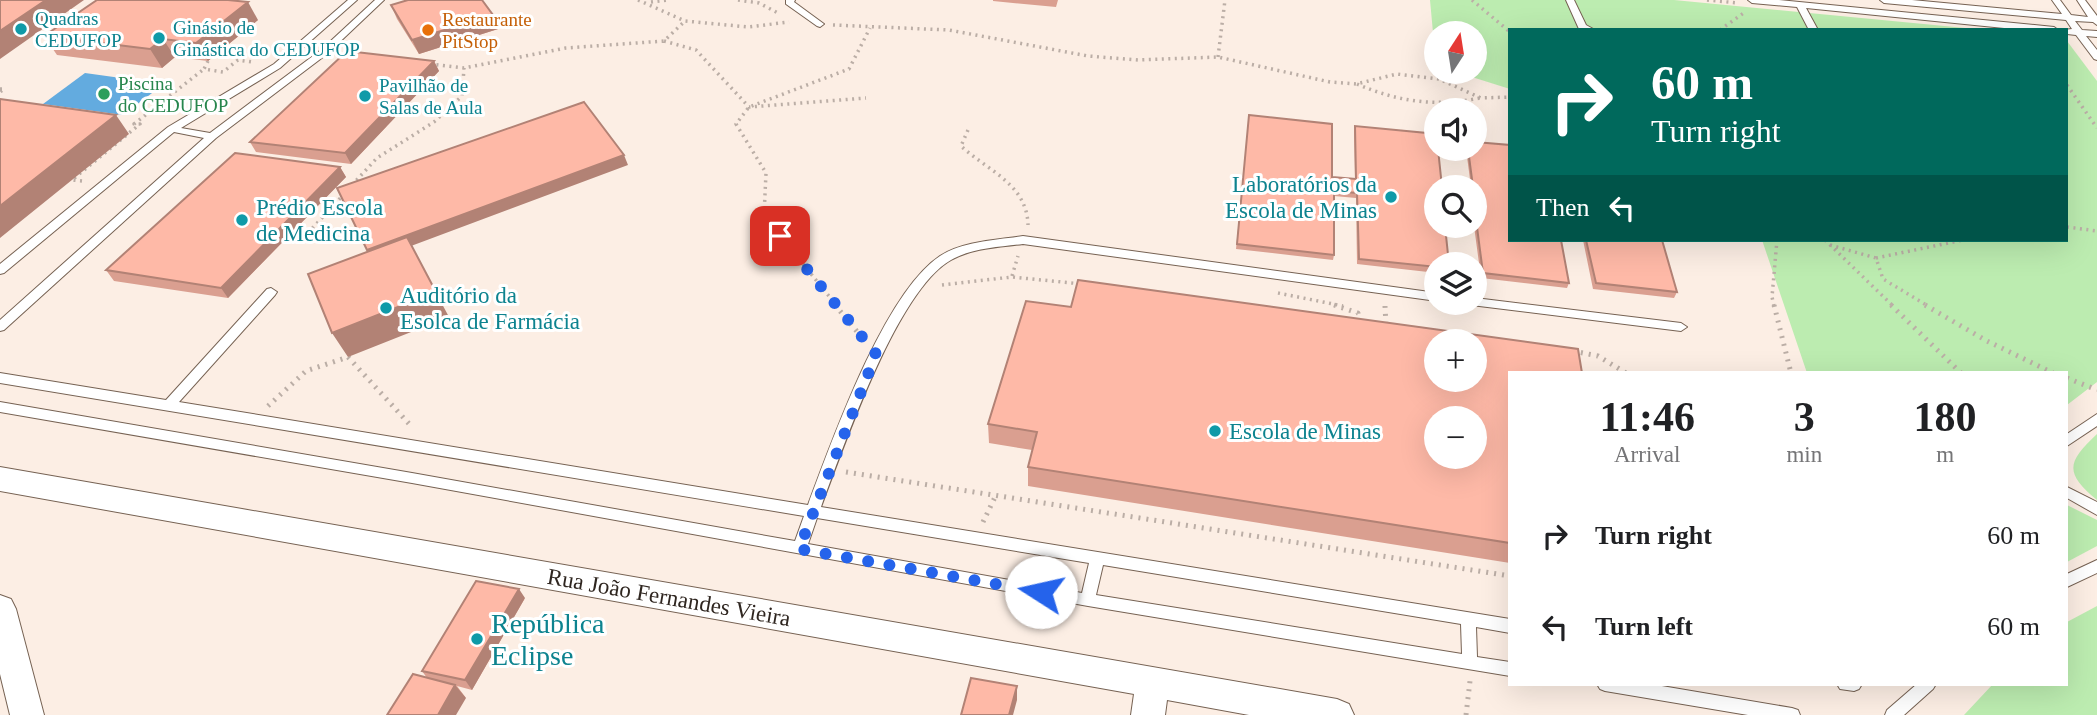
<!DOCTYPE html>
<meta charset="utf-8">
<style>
:root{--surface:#fff;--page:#f6f6f6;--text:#202124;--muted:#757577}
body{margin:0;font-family:"Times New Roman",serif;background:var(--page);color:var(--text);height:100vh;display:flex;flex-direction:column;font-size:26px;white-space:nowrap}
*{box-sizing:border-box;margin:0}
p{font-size:23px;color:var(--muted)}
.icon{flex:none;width:38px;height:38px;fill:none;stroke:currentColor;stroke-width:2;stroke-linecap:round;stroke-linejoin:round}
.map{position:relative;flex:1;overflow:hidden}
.drawer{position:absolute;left:1508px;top:371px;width:560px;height:315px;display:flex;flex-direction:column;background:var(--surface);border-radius:0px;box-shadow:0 7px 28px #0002}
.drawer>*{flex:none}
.guide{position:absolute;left:1508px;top:28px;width:560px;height:214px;border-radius:0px;box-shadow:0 7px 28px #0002;background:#00695c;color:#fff;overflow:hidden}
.needle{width:46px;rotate:12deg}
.buttons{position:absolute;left:1424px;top:21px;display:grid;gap:14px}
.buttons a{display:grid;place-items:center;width:63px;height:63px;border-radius:50%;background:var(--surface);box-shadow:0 7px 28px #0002;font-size:35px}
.pin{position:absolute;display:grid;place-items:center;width:60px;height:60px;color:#fff;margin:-30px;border-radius:14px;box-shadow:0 4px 10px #0006}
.me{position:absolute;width:77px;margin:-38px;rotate:280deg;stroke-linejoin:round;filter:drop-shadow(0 0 5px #0008)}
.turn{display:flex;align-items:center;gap:24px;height:147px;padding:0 28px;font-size:32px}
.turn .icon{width:91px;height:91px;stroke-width:2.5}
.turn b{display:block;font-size:49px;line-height:60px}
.then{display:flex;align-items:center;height:66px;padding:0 28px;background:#0003;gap:14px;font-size:26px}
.eta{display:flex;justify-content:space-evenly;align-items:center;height:119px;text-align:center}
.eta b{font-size:42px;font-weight:600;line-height:49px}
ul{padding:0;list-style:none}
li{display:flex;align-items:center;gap:21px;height:91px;padding:0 28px}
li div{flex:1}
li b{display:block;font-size:26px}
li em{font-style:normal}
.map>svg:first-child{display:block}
.green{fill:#bcecb0}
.water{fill:#63abdf}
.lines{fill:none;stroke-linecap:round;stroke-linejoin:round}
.lane-casing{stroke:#766253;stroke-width:2}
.street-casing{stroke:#766253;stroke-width:2}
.path-far1{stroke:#bbaea6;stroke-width:3.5;stroke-dasharray:2 4.5;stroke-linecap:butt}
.path{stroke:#bbaea6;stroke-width:5;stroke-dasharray:2 6;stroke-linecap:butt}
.lane{fill:#fff;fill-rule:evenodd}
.street{fill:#fff;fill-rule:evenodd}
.wall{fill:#da9f90}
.shaded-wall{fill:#b28275}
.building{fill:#feb9a7;stroke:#b28275;stroke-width:2;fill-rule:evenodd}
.route{stroke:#2563eb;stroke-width:12;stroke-dasharray:0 21.6}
.culture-dot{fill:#0f9aa8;stroke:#fff;stroke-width:2.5}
.food-dot{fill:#e8710a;stroke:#fff;stroke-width:2.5}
.leisure-dot{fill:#2e9e5b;stroke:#fff;stroke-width:2.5}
.labels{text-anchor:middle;stroke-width:6;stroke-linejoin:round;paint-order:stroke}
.far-culture-label{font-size:19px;fill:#0d838f;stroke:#fff;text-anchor:start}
.far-food-label{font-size:19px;fill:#c56008;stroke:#fff;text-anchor:start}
.far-leisure-label{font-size:19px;fill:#27864d;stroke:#fff;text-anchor:start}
.culture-label{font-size:23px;fill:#0d838f;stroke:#fff;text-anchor:start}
.street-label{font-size:23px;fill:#2f2620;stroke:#fff}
.near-culture-label{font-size:28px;fill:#0d838f;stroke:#fff;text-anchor:start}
</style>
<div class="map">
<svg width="2097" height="715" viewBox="0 0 2097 715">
<rect width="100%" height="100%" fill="#fceee4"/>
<!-- green -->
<path class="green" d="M1430,0H1674L1986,30H1510V89L1456,72H1475V33H1437L1436,65Z
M2067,41L2097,81V382L2067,405V373H1807L1762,240H2067Z
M2097,434V500C2064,473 2067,462 2097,434Z
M2067,505L2097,520V546L2067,562Z
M2097,606V715H1964L1993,684H2067V622Z"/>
<!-- water -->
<path class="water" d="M85,73L164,84L123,115L43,104Z"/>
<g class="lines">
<defs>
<path id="lane" d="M348,0H357L280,68L181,128L210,133L321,50L375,0H384L327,54L216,138L4,330L0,331V320L204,138L174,132L4,273L0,274V264L168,127L274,64Z
M786,0H795L794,2L824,24L820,27L817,26L786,4Z
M1566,0H1574L1586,25L1595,30L1579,29Z
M1748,0H1779L2054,27L2058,30H2024L1806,8L1818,30H1809L1797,7L1752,3Z
M1880,0H1912L2062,14L2052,0H2060L2071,15L2088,17L2077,0H2085L2097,16V25L2093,22L2075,21L2082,30L2097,31V37L2086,36L2097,50V60L2094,59L2076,35L2067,34V30H2063L2072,29L2066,20L1884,3Z
M1023,236L1437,293V301L1023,244C1000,247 972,248 951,260C897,290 843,448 821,507L1510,619V633L1476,627L1477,657L1510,662V676L1088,606L412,483L0,412V402L412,473L795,541L804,516L0,383V373L166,400L267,289L271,288L277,292L275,295L179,402L808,505C832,441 884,293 940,256C963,241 997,240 1023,236ZM817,518L1089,563L1082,593L808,544ZM1103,565L1461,624L1462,654L1096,595Z
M1475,298L1681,323L1687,327L1681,331L1471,305L1470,303H1475Z
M2097,414V426L2067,446V434Z
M2067,487L2097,502V515L2067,498Z
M2097,560V573L2067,587V574Z
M1597,684H1650L1792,708L1798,710L1800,715H1748L1605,691L1600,689Z
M1837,684H1862L1859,689L1854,691L1840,689Z
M1917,684H1936L1933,689L1904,715H1885L1887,710Z"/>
<path id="street" d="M0,467L1337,699L1349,704L1354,715H1249L1167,700L1165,715H1131L1134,694L0,491Z
M0,595L11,599L16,609L44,715H10L0,674Z"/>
</defs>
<!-- lane casing -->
<use href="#lane" class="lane-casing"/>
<!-- street casing -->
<use href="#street" class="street-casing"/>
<!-- path-far1 -->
<path class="path-far1" d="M638,0L685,21L748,27L789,22
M738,0L759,3L778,13
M1472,0L1510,32
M1707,0L1738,3
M651,2L668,0
M833,25L949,30L1088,56L1138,60L1218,57L1330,82L1356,84L1397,74L1439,79L1481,98L1510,97
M1720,30L1745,12
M664,41L696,50L749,107L866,98
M1218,57L1225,0
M208,61L204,69L223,72L238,60L252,62
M430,64L464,68L566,48L664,41L685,21
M1357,84C1399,102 1435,107 1480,98
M2067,85L2097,128
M0,89H4L0,92
M968,130L961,146C988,171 1027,184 1028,225
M82,181L72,180L140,124H134L204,69
M352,185L377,158L434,122L462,96L464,68
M2067,227L2097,231
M308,233L344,194
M1825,240L1893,306
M1830,245L1876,258L1883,279L1928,306
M1876,258L1963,240
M1012,276L1018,256
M942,285L1012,277L1082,284
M1278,293L1343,306
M837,306L764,216L766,173L736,124L749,107L849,69L870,28
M1774,306L1772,297L1777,240"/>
<!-- path -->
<path class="path" d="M835,305L864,340
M1334,305L1358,313L1359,321
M1774,305L1791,373
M1891,305L1961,373
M1925,305L1987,341L2053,373
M1385,306L1386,326
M1573,351L1598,356L1626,373
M2067,378L2097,390
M268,406L306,371L348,357L412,427
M846,472L1510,576
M983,522L996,495
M1466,715L1470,681"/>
<!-- lane -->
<use href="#lane" class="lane"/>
<!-- street -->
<use href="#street" class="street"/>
</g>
<!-- wall -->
<path class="wall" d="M993,0H1058L1056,7L993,1Z
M391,5L498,29L419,54L397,19Z
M258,20L208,61L175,57L162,68L57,55L44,36Z
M434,61L439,71L351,164L256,152L250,142Z
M1249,115L1332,177L1355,179L1354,131L1355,126L1437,264V273L1357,264L1356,198L1334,196V255L1333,260L1236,249Z
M1466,149H1475L1569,283L1567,288L1481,278L1474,226L1475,187H1471Z
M340,167L346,177L228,298L114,281L106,270Z
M1583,240H1662L1677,292L1674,298L1593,289Z
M1510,373V563L1028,486V467L1032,450L989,443L988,424Z
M525,598L472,690L457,686L466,698L427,678L422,671Z"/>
<!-- shaded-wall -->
<path class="shaded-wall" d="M46,0H84L0,59V31Z
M248,2L258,20L208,61L196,43Z
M493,15L498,29L419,54L412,40Z
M163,39L175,57L162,68L150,49Z
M434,61L439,71L351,164L345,153Z
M116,115L129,134L0,238V206Z
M624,155L628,165L411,246L449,317L348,357L332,333L373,260L367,250Z
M340,167L346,177L228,298L221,288Z
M519,589L525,598L472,690L465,680Z
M455,685L466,698L456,715H438Z
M1017,686V700L1013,715H1009Z"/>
<!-- building -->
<path class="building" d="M0,0H46L0,31Z
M97,0H228L248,2L196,43L163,39L150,49L44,36Z
M408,0H482L493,15L412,40L391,5Z
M347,51L434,61L345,153L250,142Z
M0,99L116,115L0,206Z
M584,102L624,155L367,250L337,188Z
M1249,115L1332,124V177L1356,179L1355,126L1437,134V149H1438L1442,187H1437V226H1445L1449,264H1437V267L1359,259L1357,193L1334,191V255L1237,244Z
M1475,142L1510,145V240H1561L1569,283L1483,273L1475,212V187H1473L1468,149H1475Z
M235,153L340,167L221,288L106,270Z
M407,237L436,292L332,333L308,274Z
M1586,240H1662L1677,292L1596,283Z
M1078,280L1578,349L1582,373H1510V543L1028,467L1037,432L988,424L1026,301L1071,307ZM1437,341H1475V380H1437ZM1437,418H1475V457H1437Z
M476,581L519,589L465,680L422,671Z
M413,674L455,685L438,715H387Z
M971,678L1017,686L1009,715H961Z"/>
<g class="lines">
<!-- route -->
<path class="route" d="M780,236L876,354L799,549L1041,592"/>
</g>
<!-- markers -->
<g class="culture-dot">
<circle cx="21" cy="29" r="7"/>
<circle cx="159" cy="38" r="7"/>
<circle cx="365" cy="96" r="7"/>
<circle cx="1391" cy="197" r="7"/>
<circle cx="242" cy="220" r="7"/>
<circle cx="386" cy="308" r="7"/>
<circle cx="1215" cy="431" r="7"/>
<circle cx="477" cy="639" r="7"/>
</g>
<circle class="food-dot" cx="428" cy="30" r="7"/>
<circle class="leisure-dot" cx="104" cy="94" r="7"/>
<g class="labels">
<!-- far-culture labels -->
<g class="far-culture-label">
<text x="35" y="25">Quadras<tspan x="35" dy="22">CEDUFOP</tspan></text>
<text x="173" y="34">Ginásio de<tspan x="173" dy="22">Ginástica do CEDUFOP</tspan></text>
<text x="379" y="92">Pavilhão de<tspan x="379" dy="22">Salas de Aula</tspan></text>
</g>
<!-- far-food labels -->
<g class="far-food-label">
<text x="442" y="26">Restaurante<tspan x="442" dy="22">PitStop</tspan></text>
</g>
<!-- far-leisure labels -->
<g class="far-leisure-label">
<text x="118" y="90">Piscina<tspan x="118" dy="22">do CEDUFOP</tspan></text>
</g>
<!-- culture labels -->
<g class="culture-label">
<text x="1377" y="192" text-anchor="end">Laboratórios da<tspan x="1377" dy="26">Escola de Minas</tspan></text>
<text x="256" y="215">Prédio Escola<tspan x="256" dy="26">de Medicina</tspan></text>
<text x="400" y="303">Auditório da<tspan x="400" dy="26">Esolca de Farmácia</tspan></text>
<text x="1229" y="439">Escola de Minas</text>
</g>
<!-- street labels -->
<g class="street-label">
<text transform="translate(669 597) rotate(10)" y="8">Rua João Fernandes Vieira</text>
</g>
<!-- near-culture labels -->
<g class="near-culture-label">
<text x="491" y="633">República<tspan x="491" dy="32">Eclipse</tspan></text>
</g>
</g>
</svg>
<div class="buttons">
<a><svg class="needle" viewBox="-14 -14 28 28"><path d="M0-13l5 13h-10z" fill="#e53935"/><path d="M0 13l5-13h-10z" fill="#757577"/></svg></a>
<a><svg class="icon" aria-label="sound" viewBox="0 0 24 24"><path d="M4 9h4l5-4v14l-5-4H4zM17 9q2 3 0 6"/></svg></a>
<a><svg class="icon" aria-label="search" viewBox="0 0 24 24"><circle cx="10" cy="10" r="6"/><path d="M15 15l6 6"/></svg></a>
<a><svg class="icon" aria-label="layers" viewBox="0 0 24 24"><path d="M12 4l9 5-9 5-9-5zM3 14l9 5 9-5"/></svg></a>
<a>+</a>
<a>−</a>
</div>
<div class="pin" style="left:780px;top:236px;background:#d93025"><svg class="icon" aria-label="arrive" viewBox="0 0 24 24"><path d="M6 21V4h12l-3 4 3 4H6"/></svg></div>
<svg class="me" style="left:1041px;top:592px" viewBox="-20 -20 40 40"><circle r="19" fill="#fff"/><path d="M0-13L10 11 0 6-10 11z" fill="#2563eb"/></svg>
<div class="guide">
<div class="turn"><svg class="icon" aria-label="right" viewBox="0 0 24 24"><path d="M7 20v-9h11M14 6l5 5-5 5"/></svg><div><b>60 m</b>Turn right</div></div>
<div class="then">Then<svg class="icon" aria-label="left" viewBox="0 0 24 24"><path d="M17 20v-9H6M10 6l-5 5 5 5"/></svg></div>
</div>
<section class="drawer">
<div class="eta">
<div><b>11:46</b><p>Arrival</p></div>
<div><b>3</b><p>min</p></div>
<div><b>180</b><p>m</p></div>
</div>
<ul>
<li><svg class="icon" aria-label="right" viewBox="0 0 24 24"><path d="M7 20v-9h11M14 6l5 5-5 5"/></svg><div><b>Turn right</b></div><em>60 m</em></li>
<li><svg class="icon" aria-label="left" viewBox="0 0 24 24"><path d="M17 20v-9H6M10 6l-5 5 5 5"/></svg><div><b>Turn left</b></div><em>60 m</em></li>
</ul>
</section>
</div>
